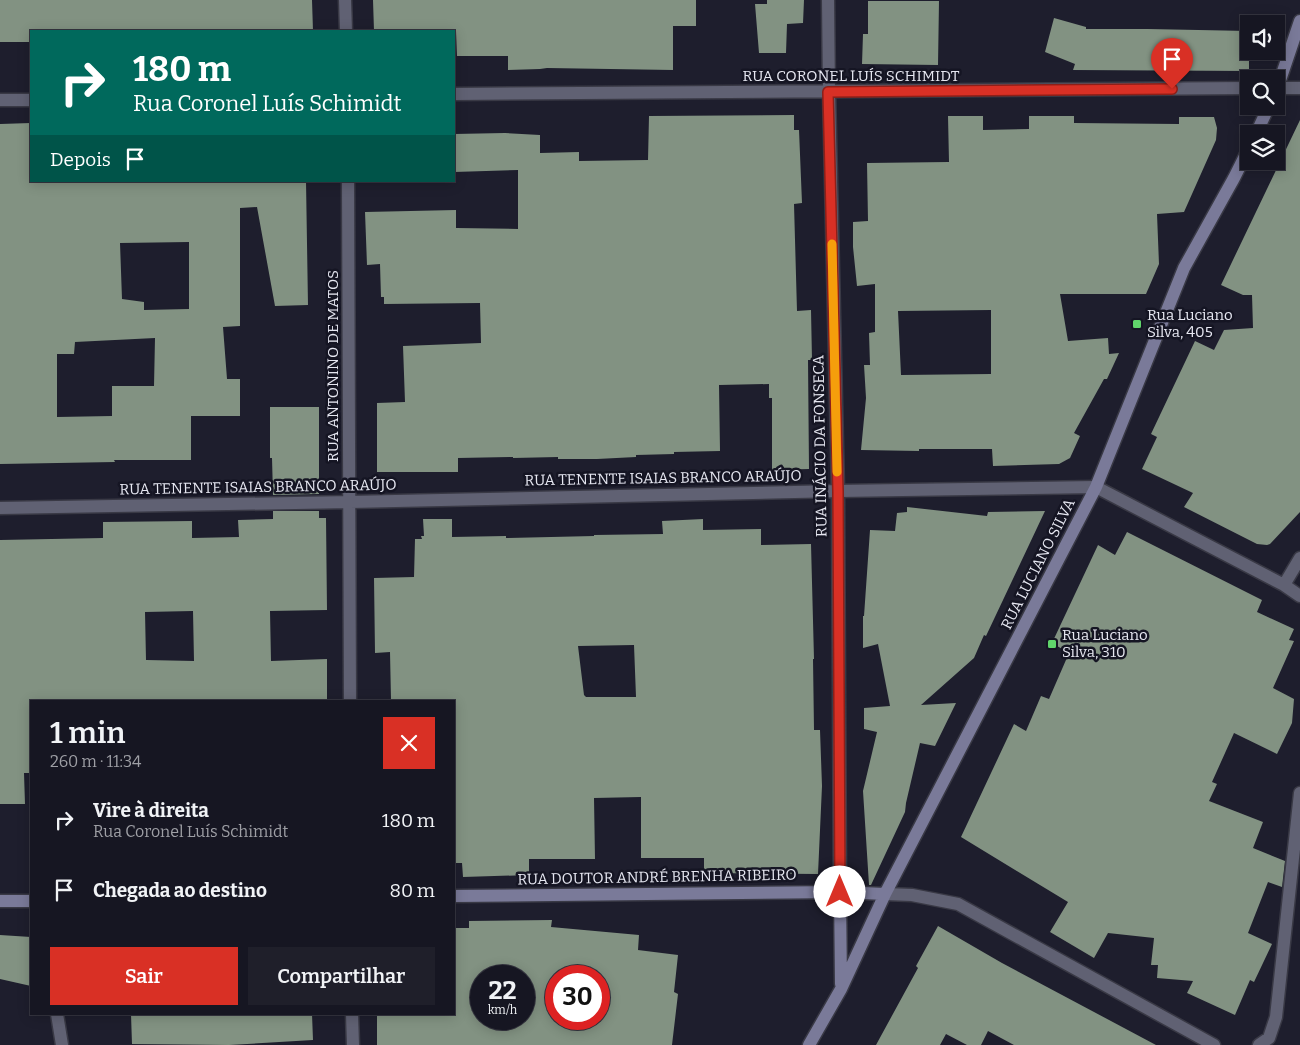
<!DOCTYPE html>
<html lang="pt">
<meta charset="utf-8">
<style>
:root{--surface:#161622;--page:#1f1f2a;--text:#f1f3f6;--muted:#9e9fa5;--line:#353540;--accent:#d93025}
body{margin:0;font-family:Bitter,serif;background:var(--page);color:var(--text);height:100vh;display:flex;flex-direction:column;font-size:19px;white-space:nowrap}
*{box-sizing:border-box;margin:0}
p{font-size:16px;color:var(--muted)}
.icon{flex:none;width:28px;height:28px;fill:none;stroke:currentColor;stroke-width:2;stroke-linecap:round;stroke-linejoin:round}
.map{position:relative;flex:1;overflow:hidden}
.drawer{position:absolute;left:30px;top:700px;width:425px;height:315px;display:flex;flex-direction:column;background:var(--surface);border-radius:0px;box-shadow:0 2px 12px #0003,0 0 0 1px var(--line)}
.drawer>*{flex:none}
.hud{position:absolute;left:30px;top:30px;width:425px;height:152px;border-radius:0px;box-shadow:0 2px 12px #0003,0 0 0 1px var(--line);background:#00695c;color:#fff;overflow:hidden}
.buttons{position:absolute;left:1240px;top:15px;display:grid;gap:10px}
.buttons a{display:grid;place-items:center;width:45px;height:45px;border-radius:0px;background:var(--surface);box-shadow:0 2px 12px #0003,0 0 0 1px var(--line);font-size:25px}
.speed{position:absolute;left:470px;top:965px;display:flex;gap:10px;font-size:25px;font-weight:700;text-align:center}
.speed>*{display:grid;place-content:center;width:65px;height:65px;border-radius:50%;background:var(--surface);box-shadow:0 2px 12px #0003,0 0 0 1px var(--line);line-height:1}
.speed small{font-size:12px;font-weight:400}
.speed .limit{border:8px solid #d22;background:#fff;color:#111}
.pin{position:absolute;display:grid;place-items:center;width:42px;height:42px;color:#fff;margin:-51px -21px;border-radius:50% 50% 50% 0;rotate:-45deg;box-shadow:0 0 5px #0007}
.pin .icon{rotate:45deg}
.me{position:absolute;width:55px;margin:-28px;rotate:0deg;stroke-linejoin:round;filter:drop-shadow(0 0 4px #0008)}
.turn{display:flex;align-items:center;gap:18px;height:105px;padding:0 20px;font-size:22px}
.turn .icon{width:65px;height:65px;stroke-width:2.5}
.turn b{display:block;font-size:35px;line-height:42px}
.then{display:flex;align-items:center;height:48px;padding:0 20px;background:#0003;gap:10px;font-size:19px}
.round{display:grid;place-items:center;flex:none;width:52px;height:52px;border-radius:0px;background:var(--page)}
.overview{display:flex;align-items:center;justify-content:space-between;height:85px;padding:0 20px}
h1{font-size:30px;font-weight:600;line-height:38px}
.primary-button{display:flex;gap:10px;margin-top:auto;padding:10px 20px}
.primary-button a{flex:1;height:58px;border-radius:0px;background:var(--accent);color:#fff;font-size:20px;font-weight:600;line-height:58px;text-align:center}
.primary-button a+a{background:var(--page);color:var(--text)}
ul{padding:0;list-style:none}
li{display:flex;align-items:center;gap:15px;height:70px;padding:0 20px}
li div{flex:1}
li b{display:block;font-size:19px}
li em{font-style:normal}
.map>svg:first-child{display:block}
.building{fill:#829282;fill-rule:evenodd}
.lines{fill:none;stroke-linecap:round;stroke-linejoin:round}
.lane-casing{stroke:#393945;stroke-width:15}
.street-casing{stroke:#393945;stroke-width:15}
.secondary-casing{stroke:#393945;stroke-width:15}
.lane{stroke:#606173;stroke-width:12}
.street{stroke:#606173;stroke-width:12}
.secondary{stroke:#7a7a99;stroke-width:12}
.route-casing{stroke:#8d1f18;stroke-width:12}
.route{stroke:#d93025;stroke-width:9}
.slow{stroke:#f59e0b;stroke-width:9}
.poi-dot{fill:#60d56b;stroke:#151523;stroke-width:2}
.labels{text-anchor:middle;stroke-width:5;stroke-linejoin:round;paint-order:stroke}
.street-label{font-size:15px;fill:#e6e7f1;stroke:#151523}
.poi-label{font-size:15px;fill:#e6e7f1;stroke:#151523;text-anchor:start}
</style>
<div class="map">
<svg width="1300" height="1045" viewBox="0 0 1300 1045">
<rect width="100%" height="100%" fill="#1e1e2d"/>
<!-- building -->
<path class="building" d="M0,0H312L313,31H31V42H0Z
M373,0H696V26H673V70L547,68L540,69L508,70V56H457L456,31H374Z
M767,0H804L803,23L787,24L786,53H759L755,4H767Z
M868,1H939L938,65L862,64L863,34H868Z
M1054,18L1086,27V29H1148L1249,31V71L1073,70L1075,64L1045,52Z
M794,115V130H799L802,203L794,204L797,311L811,310L812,360H808L809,469L772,470V398H769V384L719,385L720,451L674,452V454L636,455V457L597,459H558V457L513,458V457L458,458V472H377V403L405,402L403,346L481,343L480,303L384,304V297H381L380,264L367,265L365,212L456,210V228L518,229V170L454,172V134L505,133L540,135V153L579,152V161L648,160L649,116Z
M948,116H983V130L1029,129V116H1074V123L1179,124V117H1214L1217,128L1216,140L1184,212L1157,214L1159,264L1146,294H1060L1068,341L1108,338L1109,354L1119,353L1107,379H1104L1074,433L1080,436L1070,458L1059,464L993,466L992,449H919V451L861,450L866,398L864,365H870L869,333L875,332V284L857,286L853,247V222L868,221L867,163L949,162ZM991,310V374L901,375L898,311Z
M1300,120V512L1270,544L1267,545L1257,544L1184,507L1193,493L1142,469L1157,437L1151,434L1195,341L1214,350L1224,330L1253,328L1252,295H1243L1221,285Z
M31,123V181H306L308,305L275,306L257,207L240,208V326L223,327L227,379H240V416H191V460H114L115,462L0,464V124ZM189,242V309L144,310V302L122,299L120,243ZM155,338L154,386H112V416L57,417V354H74L75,342Z
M270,407H319V494L273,495L272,458H270Z
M907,507L987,516L988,512L1045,511L986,636L984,635L974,658L921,705L956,703L935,746L920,743L906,803L905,812L871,885H869L863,791L877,732L864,729V708L890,706L878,644L863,648V616H864L870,530L895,531L897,513L907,512Z
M273,511H319V518H326L327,610L270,611L271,661L327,659V701H31V773H24L25,804H0V540L103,538V522L192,521V538L239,537L238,520L273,519ZM193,611L194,661L146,660L145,612Z
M423,519H452V537L506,536V538L594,536V535L663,534L662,521L703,519V530L761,529V545L811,544L814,659H813L814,730H820L822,786L818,874L704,873V858H641V797L594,798L595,859H529V875L463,877L462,863H454V701H411V699L391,700L390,652L375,653L374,578L414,577L415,539H422L421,536H424ZM634,645L636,697H586L584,695L578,646Z
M1127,532L1262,600L1257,612L1294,629L1289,640L1294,641L1273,688L1294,699L1292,723L1277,754L1234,733L1212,782L1217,784L1209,801L1263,822L1253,848L1285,861L1282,887L1268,882L1248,933L1272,944L1254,982L1250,980L1235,1015L1187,993L1193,981L1157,978L1158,965H1151L1154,938L1108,933L1094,958L1050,932L1068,902L961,837L1014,724L1026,731L1041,696L1049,699L1069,653L1052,643L1098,545L1115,555Z
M552,920L551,927L639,935L638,950L678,955L674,992L678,994L672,1045H377V1014H454V928H469V921ZM481,976H524V1019H481ZM556,976H599V1019H556Z
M938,926L1002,963L1156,1045H1014L988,1031L981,1045H967L946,1034L940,1045H876L918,968L916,966Z
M0,935L31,937V986L0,979Z
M131,1014H312L313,1040L229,1045L132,1044Z"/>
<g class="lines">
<defs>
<path id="lane" d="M57,1014L62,1045"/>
<path id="street" d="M345,0L346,31
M828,0L829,92L838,491L840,892
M1276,88H1300
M454,94L1249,88
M0,100H31
M348,181L350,701
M0,508L350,502L838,491L1096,487L1284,585L1300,596
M1284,585L1300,558
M885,894L912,895L958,904L1214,1045
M352,1014L353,1045
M1259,1045L1269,1038L1276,1017L1300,793"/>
<path id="secondary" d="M1276,92L1300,21
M1256,134L1269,106
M840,892L841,984
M454,896L840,892L885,894
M0,901H31
M809,1045L841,989L885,894L1096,487L1184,268L1234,178L1249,148"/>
</defs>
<!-- lane casing -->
<use href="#lane" class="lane-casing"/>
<!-- street casing -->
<use href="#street" class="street-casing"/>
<!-- secondary casing -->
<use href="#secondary" class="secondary-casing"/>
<!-- lane -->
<use href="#lane" class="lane"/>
<!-- street -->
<use href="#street" class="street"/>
<!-- secondary -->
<use href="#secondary" class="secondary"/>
</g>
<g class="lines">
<defs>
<path id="route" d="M840,892L838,491L828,92L1172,89"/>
</defs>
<!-- route casing -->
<use href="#route" class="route-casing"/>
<!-- route -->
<use href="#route" class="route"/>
<!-- slow -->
<path class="slow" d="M832,244L837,472"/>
</g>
<!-- markers -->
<g class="poi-dot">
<rect x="1132" y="319" width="10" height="10" rx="2.5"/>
<rect x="1047" y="639" width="10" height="10" rx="2.5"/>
</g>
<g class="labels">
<!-- street labels -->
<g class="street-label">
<text x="851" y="81">RUA CORONEL LUÍS SCHIMIDT</text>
<text transform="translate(333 366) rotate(-90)" y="5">RUA ANTONINO DE MATOS</text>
<text transform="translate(820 446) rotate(-91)" y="5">RUA INÁCIO DA FONSECA</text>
<text transform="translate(663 478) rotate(-1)" y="5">RUA TENENTE ISAIAS BRANCO ARAÚJO</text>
<text transform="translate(258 487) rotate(-1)" y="5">RUA TENENTE ISAIAS BRANCO ARAÚJO</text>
<text transform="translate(1038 564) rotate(-63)" y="5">RUA LUCIANO SILVA</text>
<text transform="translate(657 877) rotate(-1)" y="5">RUA DOUTOR ANDRÉ BRENHA RIBEIRO</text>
</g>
<!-- poi labels -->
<g class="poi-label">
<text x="1147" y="320">Rua Luciano<tspan x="1147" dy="17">Silva, 405</tspan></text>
<text x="1062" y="640">Rua Luciano<tspan x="1062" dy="17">Silva, 310</tspan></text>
</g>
</g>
</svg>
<div class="buttons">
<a><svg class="icon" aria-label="sound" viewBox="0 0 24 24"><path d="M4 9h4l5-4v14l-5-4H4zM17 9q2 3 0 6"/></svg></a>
<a><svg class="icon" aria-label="search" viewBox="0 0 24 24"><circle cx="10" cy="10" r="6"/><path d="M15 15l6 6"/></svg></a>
<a><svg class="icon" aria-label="layers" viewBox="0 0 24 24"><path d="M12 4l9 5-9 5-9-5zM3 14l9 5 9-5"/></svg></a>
</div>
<div class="speed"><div>22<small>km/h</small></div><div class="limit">30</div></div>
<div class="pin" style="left:1172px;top:89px;background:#d93025"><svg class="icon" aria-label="arrive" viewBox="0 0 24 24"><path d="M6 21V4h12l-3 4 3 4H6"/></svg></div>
<svg class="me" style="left:840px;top:892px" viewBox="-20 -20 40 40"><circle r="19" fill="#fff"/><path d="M0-13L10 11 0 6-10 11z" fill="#d93025"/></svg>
<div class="hud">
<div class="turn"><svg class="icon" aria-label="right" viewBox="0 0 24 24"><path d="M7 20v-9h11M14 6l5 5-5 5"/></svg><div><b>180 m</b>Rua Coronel Luís Schimidt</div></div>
<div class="then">Depois<svg class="icon" aria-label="arrive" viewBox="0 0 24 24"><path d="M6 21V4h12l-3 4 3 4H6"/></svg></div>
</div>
<section class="drawer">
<div class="overview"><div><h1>1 min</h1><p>260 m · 11:34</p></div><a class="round" style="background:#d93025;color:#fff"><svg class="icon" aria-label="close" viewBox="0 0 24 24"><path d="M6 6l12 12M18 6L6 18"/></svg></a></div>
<ul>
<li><svg class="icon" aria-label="right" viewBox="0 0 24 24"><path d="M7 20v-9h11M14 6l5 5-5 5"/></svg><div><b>Vire à direita</b><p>Rua Coronel Luís Schimidt</p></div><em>180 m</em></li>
<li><svg class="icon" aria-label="arrive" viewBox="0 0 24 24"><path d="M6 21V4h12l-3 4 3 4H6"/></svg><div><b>Chegada ao destino</b></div><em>80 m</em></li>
</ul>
<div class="primary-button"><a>Sair</a><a>Compartilhar</a></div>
</section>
</div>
